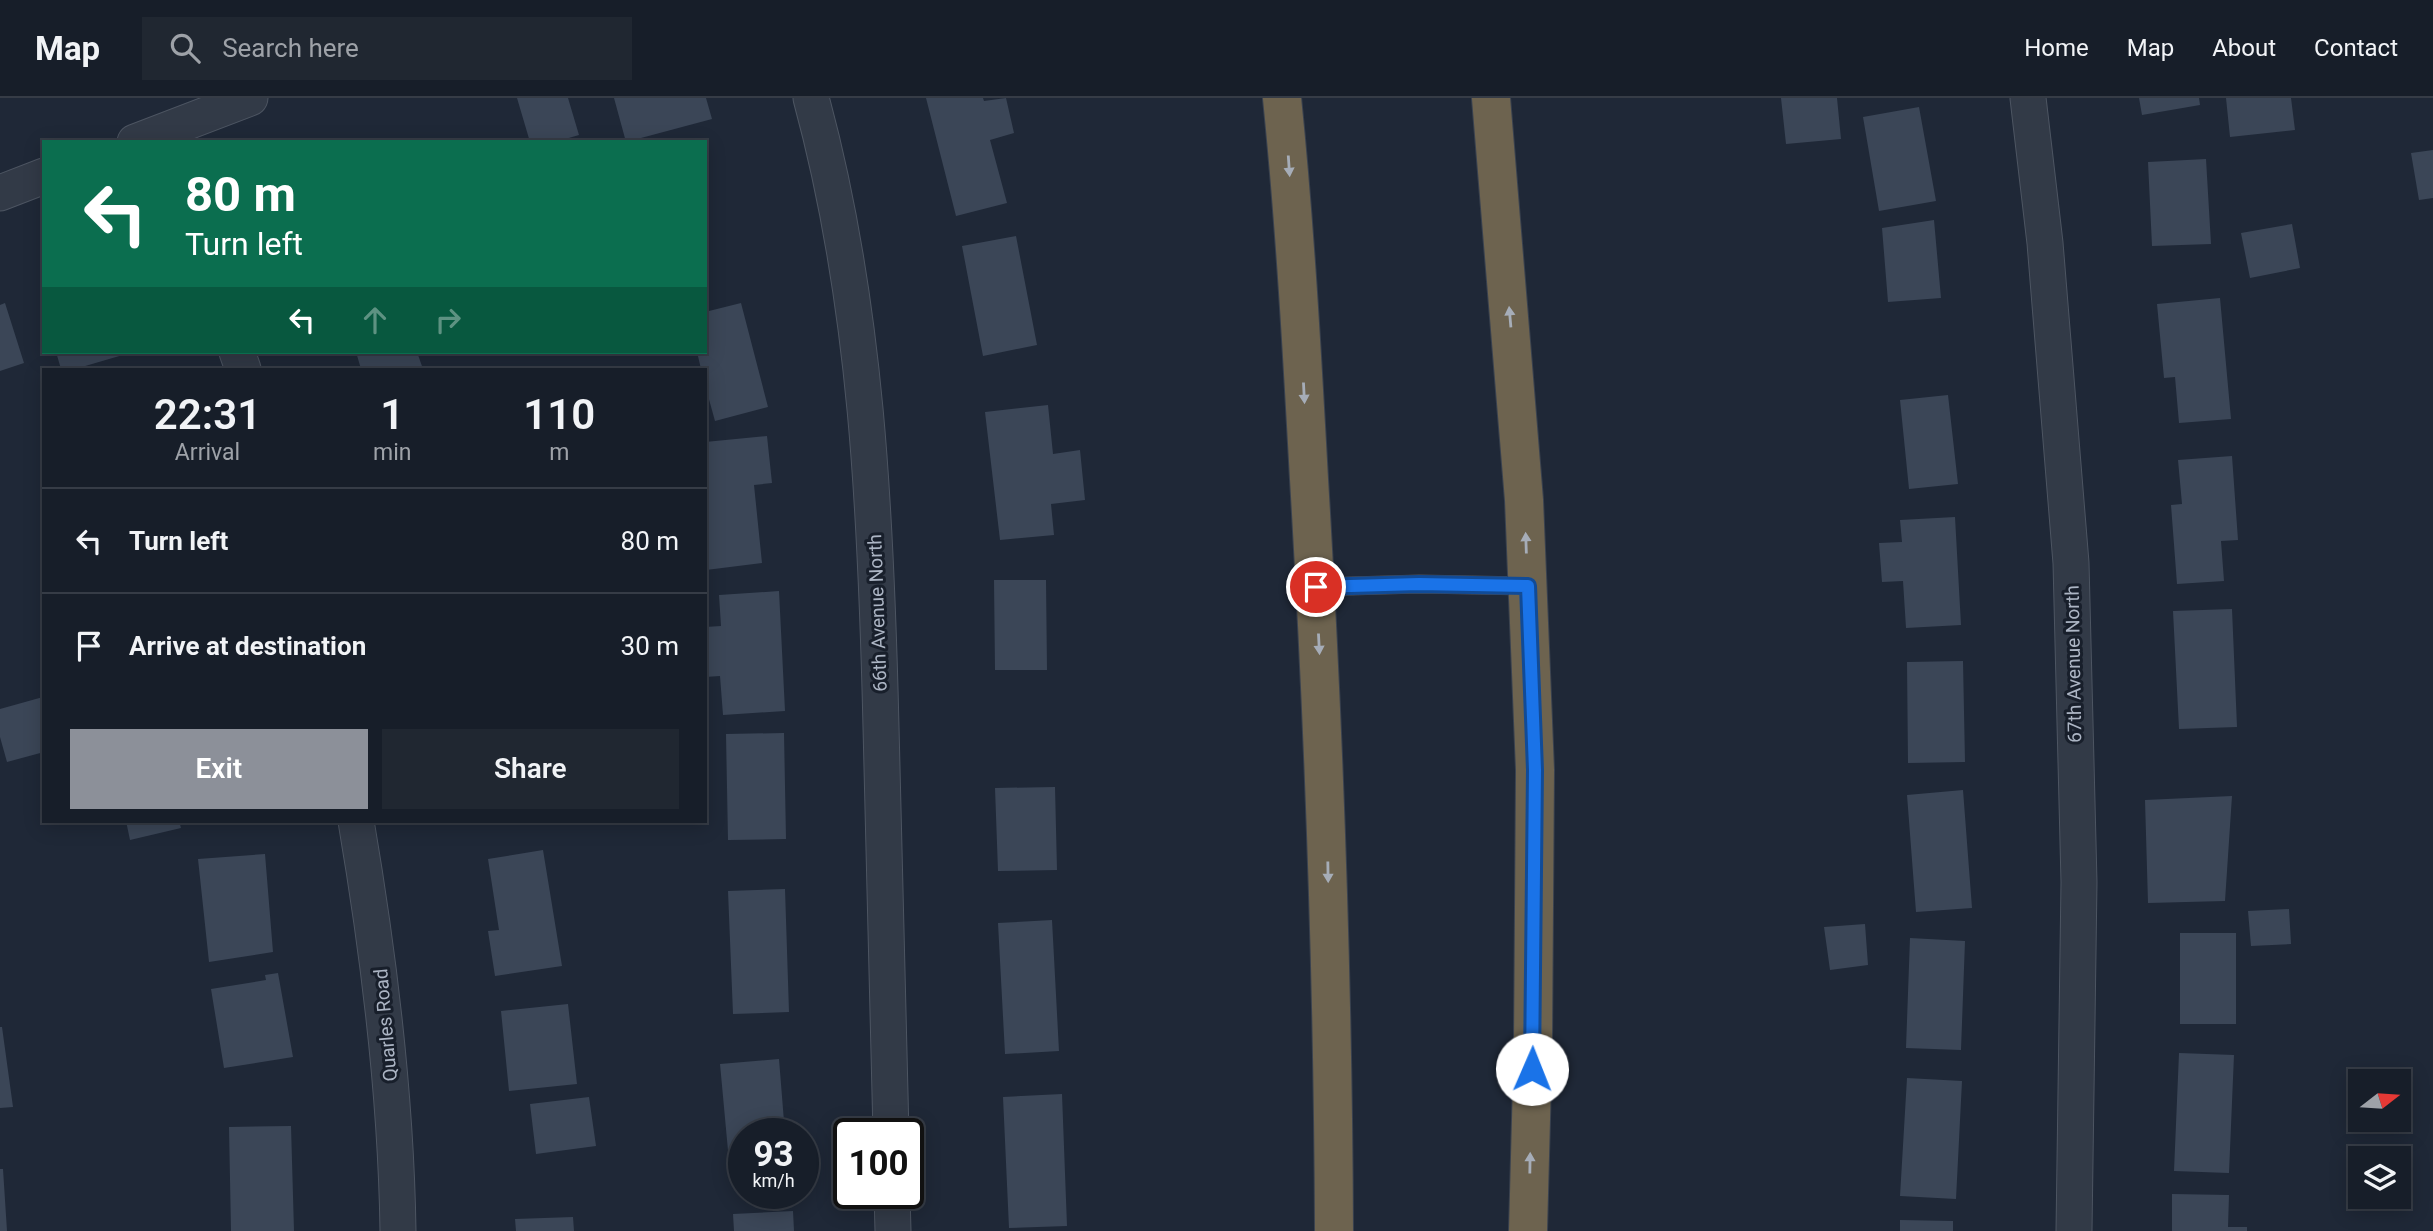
<!DOCTYPE html>
<style>
:root{--surface:#171e29;--page:#202731;--text:#f1f3f6;--muted:#9ea2a8;--line:#363c46;--accent:#8c9099}
body{margin:0;font-family:Roboto,sans-serif;background:var(--page);color:var(--text);height:100vh;display:flex;flex-direction:column;font-size:26px;white-space:nowrap}
*{box-sizing:border-box;margin:0}
p{font-size:23px;color:var(--muted)}
.icon{flex:none;width:38px;height:38px;fill:none;stroke:currentColor;stroke-width:2;stroke-linecap:round;stroke-linejoin:round}
.map{position:relative;flex:1;overflow:hidden}
.side{position:absolute;left:42px;top:270px;width:665px;height:455px;display:flex;flex-direction:column;background:var(--surface);border-radius:0px;box-shadow:0 4px 18px #0003,0 0 0 2px var(--line)}
.side>*{flex:none}
.top-card{position:absolute;left:42px;top:42px;width:665px;height:214px;border-radius:0px;box-shadow:0 4px 18px #0003,0 0 0 2px var(--line);background:#0b6e4f;color:#fff;overflow:hidden}
.needle{width:46px;rotate:73deg}
.fabs{position:absolute;left:2348px;top:971px;display:grid;gap:14px}
.fabs a{display:grid;place-items:center;width:63px;height:63px;border-radius:0px;background:var(--surface);box-shadow:0 4px 18px #0003,0 0 0 2px var(--line);font-size:35px}
.speed{position:absolute;left:728px;top:1020px;display:flex;gap:14px;font-size:35px;font-weight:700;text-align:center}
.speed>*{display:grid;place-content:center;width:91px;height:91px;border-radius:50%;background:var(--surface);box-shadow:0 4px 18px #0003,0 0 0 2px var(--line);line-height:1}
.speed small{font-size:18px;font-weight:400}
.speed .limit{border:4px solid #111;border-radius:10px;background:#fff;color:#111}
.pin{position:absolute;display:grid;place-items:center;width:60px;height:60px;color:#fff;margin:-30px;border:4px solid #fff;border-radius:50%;box-shadow:0 2px 7px #0007}
.me{position:absolute;width:77px;margin:-38px;rotate:1deg;stroke-linejoin:round;filter:drop-shadow(0 0 5px #0008)}
.turn{display:flex;align-items:center;gap:24px;height:147px;padding:0 28px;font-size:32px}
.turn .icon{width:91px;height:91px;stroke-width:2.5}
.turn b{display:block;font-size:49px;line-height:60px}
.lanes{display:flex;align-items:center;height:66px;padding:0 28px;background:#0003;justify-content:center;gap:35px;direction:ltr}
.lanes .off{opacity:.35}
.eta{display:flex;justify-content:space-evenly;align-items:center;height:119px;text-align:center}
.eta b{font-size:42px;font-weight:600;line-height:49px}
.action{display:flex;gap:14px;margin-top:auto;padding:14px 28px}
.action a{flex:1;height:80px;border-radius:0px;background:var(--accent);color:#fff;font-size:28px;font-weight:600;line-height:80px;text-align:center}
.action a+a{background:var(--page);color:var(--text)}
ul{padding:0;list-style:none}
li{display:flex;align-items:center;gap:21px;height:105px;padding:0 28px;border-top:2px solid var(--line)}
li div{flex:1}
li b{display:block;font-size:26px}
li em{font-style:normal}
header{display:flex;align-items:center;gap:42px;box-sizing:border-box;height:98px;padding:0 35px;background:var(--surface);border-bottom:2px solid var(--line)}
header strong{font-size:33px}
nav{display:flex;gap:38px;margin-inline-start:auto;font-size:24px}
.search{width:490px;height:63px;background:var(--page);display:flex;align-items:center;gap:18px;box-sizing:border-box;padding:0 24px;border-radius:0px;color:var(--muted);font-size:26px}
.map>svg:first-child{display:block}
.building{fill:#3b4657}
.lines{fill:none;stroke-linecap:round;stroke-linejoin:round}
.service-casing{stroke:#4d5562;stroke-width:19}
.minor-casing{stroke:#4d5562;stroke-width:37}
.motorway-casing{stroke:#3a424f;stroke-width:40}
.service{stroke:#323a47;stroke-width:18}
.minor{stroke:#323a47;stroke-width:35}
.motorway{stroke:#6d634f;stroke-width:38}
.oneway{fill:#a6adb8}
.route-casing{stroke:#114b97;stroke-width:18}
.route{stroke:#1a73e8;stroke-width:12}
.labels{text-anchor:middle;stroke-width:6;stroke-linejoin:round;paint-order:stroke}
.street-label{font-size:19px;fill:#acb5c4;stroke:#181f2b}
</style>
<header>
<strong>Map</strong>
<div class="search"><svg class="icon" aria-label="search" viewBox="0 0 24 24"><circle cx="10" cy="10" r="6"/><path d="M15 15l6 6"/></svg>Search here</div>
<nav><a>Home</a><a>Map</a><a>About</a><a>Contact</a></nav>
</header>
<div class="map">
<svg width="2433" height="1133" viewBox="0 0 2433 1133">
<rect width="100%" height="100%" fill="#1f2837"/>
<!-- building -->
<path class="building" d="M517,0H568L579,37L555,44H530Z
M614,0H706L712,21L626,44Z
M926,0H983L984,3L1006,0L1014,35L990,42L1007,105L956,118Z
M1781,0H1837L1841,41L1786,46Z
M2139,0H2199L2200,7L2142,17Z
M2226,0H2291L2295,32L2230,39Z
M1919,9L1936,103L1879,113L1863,19Z
M2433,52V100L2419,102L2411,55Z
M2206,61L2211,146L2152,148L2148,64Z
M1934,122L1941,200L1888,204L1882,130Z
M2292,126L2300,170L2250,180L2241,135Z
M1016,138L1037,247L983,258L962,148Z
M2220,200L2231,321L2179,325L2175,279L2164,280L2157,206Z
M5,205L24,265L0,273V207Z
M741,205L768,309L715,323L705,287V271H701L697,254H705V214Z
M56,254H133L75,271H61Z
M356,254H417L423,271H361Z
M1948,297L1958,386L1909,391L1900,302Z
M1048,307L1053,356L1080,352L1085,402L1051,406L1054,437L1000,442L985,314Z
M767,338L772,385L754,387L762,465L706,472L705,344Z
M2232,358L2238,442L2221,443L2224,483L2177,486L2171,407L2182,406L2178,362Z
M1955,419L1961,527L1906,530L1903,483L1882,484L1879,445L1902,444L1900,422Z
M994,482H1046L1047,572H995Z
M779,493L785,613L723,617L720,578L705,579V529L721,528L719,497Z
M2232,511L2237,629L2179,631L2173,513Z
M1963,563L1965,664L1908,665L1907,564Z
M43,599L44,654L7,664L0,639V611Z
M784,635L786,741L728,742L726,636Z
M1055,689L1057,772L998,773L995,690Z
M1963,692L1972,810L1916,814L1907,697Z
M2232,698L2225,803L2148,805L2145,702Z
M126,723H179L181,730L130,742Z
M543,752L562,868L495,878L488,833L499,832L488,761Z
M265,756L273,854L209,864L198,761Z
M785,791L789,914L733,916L728,793Z
M2289,811L2291,846L2251,848L2248,813Z
M1052,822L1059,953L1005,956L998,825Z
M1865,826L1868,867L1830,872L1824,829Z
M2180,835H2236V926H2180Z
M1910,840L1965,843L1961,952L1906,950Z
M278,875L293,959L224,970L211,891L266,882L265,877Z
M568,906L577,986L509,993L501,913Z
M0,929H2L13,1009L0,1010Z
M2179,955L2234,957L2229,1075L2174,1073Z
M779,961L785,1036H744V1084L731,1085L720,966Z
M1907,980L1962,983L1956,1101L1900,1098Z
M1062,996L1067,1128L1009,1130L1003,999Z
M589,999L596,1048L536,1056L530,1006Z
M291,1028L294,1133H231L229,1029Z
M0,1071H3L7,1133H0Z
M2172,1096L2229,1097L2228,1129H2247V1133H2172Z
M793,1113L794,1133H734L733,1116Z
M573,1119L574,1133H516L515,1121Z
M1900,1122L1953,1123V1133H1900Z"/>
<g class="lines">
<defs>
<path id="service" d="M1316,489L1419,486L1528,488"/>
<path id="minor" d="M811,0C867,205 876,418 881,629C884,765 888,900 891,1036
M2028,0L2045,145L2071,465L2079,784L2074,1133
M135,44L250,0
M0,95L44,78
M237,254L243,271
M356,723C379,858 396,995 398,1133
M892,1096L893,1133"/>
<path id="motorway" d="M1282,0C1295,127 1302,254 1309,381C1324,632 1333,882 1334,1133
M1491,0L1524,402L1535,672L1533,947L1528,1133"/>
</defs>
<!-- service casing -->
<use href="#service" class="service-casing"/>
<!-- minor casing -->
<use href="#minor" class="minor-casing"/>
<!-- motorway casing -->
<use href="#motorway" class="motorway-casing"/>
<!-- service -->
<use href="#service" class="service"/>
<!-- minor -->
<use href="#minor" class="minor"/>
<!-- motorway -->
<use href="#motorway" class="motorway"/>
</g>
<!-- one-way arrows -->
<defs><path id="oneway-solid" d="M-6-.8H1V-3.2L6.5 0L1 3.2V.8H-6Z" transform="scale(1.75)"/></defs>
<g class="oneway">
<use href="#oneway-solid" transform="translate(1289 68) rotate(86)"/>
<use href="#oneway-solid" transform="translate(1510 219) rotate(-95)"/>
<use href="#oneway-solid" transform="translate(1304 295) rotate(87)"/>
<use href="#oneway-solid" transform="translate(1526 445) rotate(-92)"/>
<use href="#oneway-solid" transform="translate(1319 546) rotate(87)"/>
<use href="#oneway-solid" transform="translate(1328 774) rotate(89)"/>
<use href="#oneway-solid" transform="translate(1530 1065) rotate(-89)"/>
</g>
<g class="lines">
<defs>
<path id="route" d="M1316,489L1419,486L1528,488L1535,672L1532,971"/>
</defs>
<!-- route casing -->
<use href="#route" class="route-casing"/>
<!-- route -->
<use href="#route" class="route"/>
</g>
<g class="labels">
<!-- street labels -->
<g class="street-label">
<text transform="translate(877 515) rotate(-92)" y="7">66th Avenue North</text>
<text transform="translate(2073 566) rotate(-91)" y="7">67th Avenue North</text>
<text transform="translate(385 927) rotate(-95)" y="7">Quarles Road</text>
</g>
</g>
</svg>
<div class="fabs">
<a><svg class="needle" viewBox="-14 -14 28 28"><path d="M0-13l5 13h-10z" fill="#e53935"/><path d="M0 13l5-13h-10z" fill="#9ea2a8"/></svg></a>
<a><svg class="icon" aria-label="layers" viewBox="0 0 24 24"><path d="M12 4l9 5-9 5-9-5zM3 14l9 5 9-5"/></svg></a>
</div>
<div class="speed"><div>93<small>km/h</small></div><div class="limit">100</div></div>
<div class="pin" style="left:1316px;top:489px;background:#d93025"><svg class="icon" aria-label="arrive" viewBox="0 0 24 24"><path d="M6 21V4h12l-3 4 3 4H6"/></svg></div>
<svg class="me" style="left:1532px;top:971px" viewBox="-20 -20 40 40"><circle r="19" fill="#fff"/><path d="M0-13L10 11 0 6-10 11z" fill="#1a73e8"/></svg>
<div class="top-card">
<div class="turn"><svg class="icon" aria-label="left" viewBox="0 0 24 24"><path d="M17 20v-9H6M10 6l-5 5 5 5"/></svg><div><b>80 m</b>Turn left</div></div>
<div class="lanes"><svg class="icon" aria-label="left" viewBox="0 0 24 24"><path d="M17 20v-9H6M10 6l-5 5 5 5"/></svg><svg class="icon off" aria-label="ahead" viewBox="0 0 24 24"><path d="M12 20V5M6 11l6-6 6 6"/></svg><svg class="icon off" aria-label="right" viewBox="0 0 24 24"><path d="M7 20v-9h11M14 6l5 5-5 5"/></svg></div>
</div>
<section class="side">
<div class="eta">
<div><b>22:31</b><p>Arrival</p></div>
<div><b>1</b><p>min</p></div>
<div><b>110</b><p>m</p></div>
</div>
<ul>
<li><svg class="icon" aria-label="left" viewBox="0 0 24 24"><path d="M17 20v-9H6M10 6l-5 5 5 5"/></svg><div><b>Turn left</b></div><em>80 m</em></li>
<li><svg class="icon" aria-label="arrive" viewBox="0 0 24 24"><path d="M6 21V4h12l-3 4 3 4H6"/></svg><div><b>Arrive at destination</b></div><em>30 m</em></li>
</ul>
<div class="action"><a>Exit</a><a>Share</a></div>
</section>
</div>
